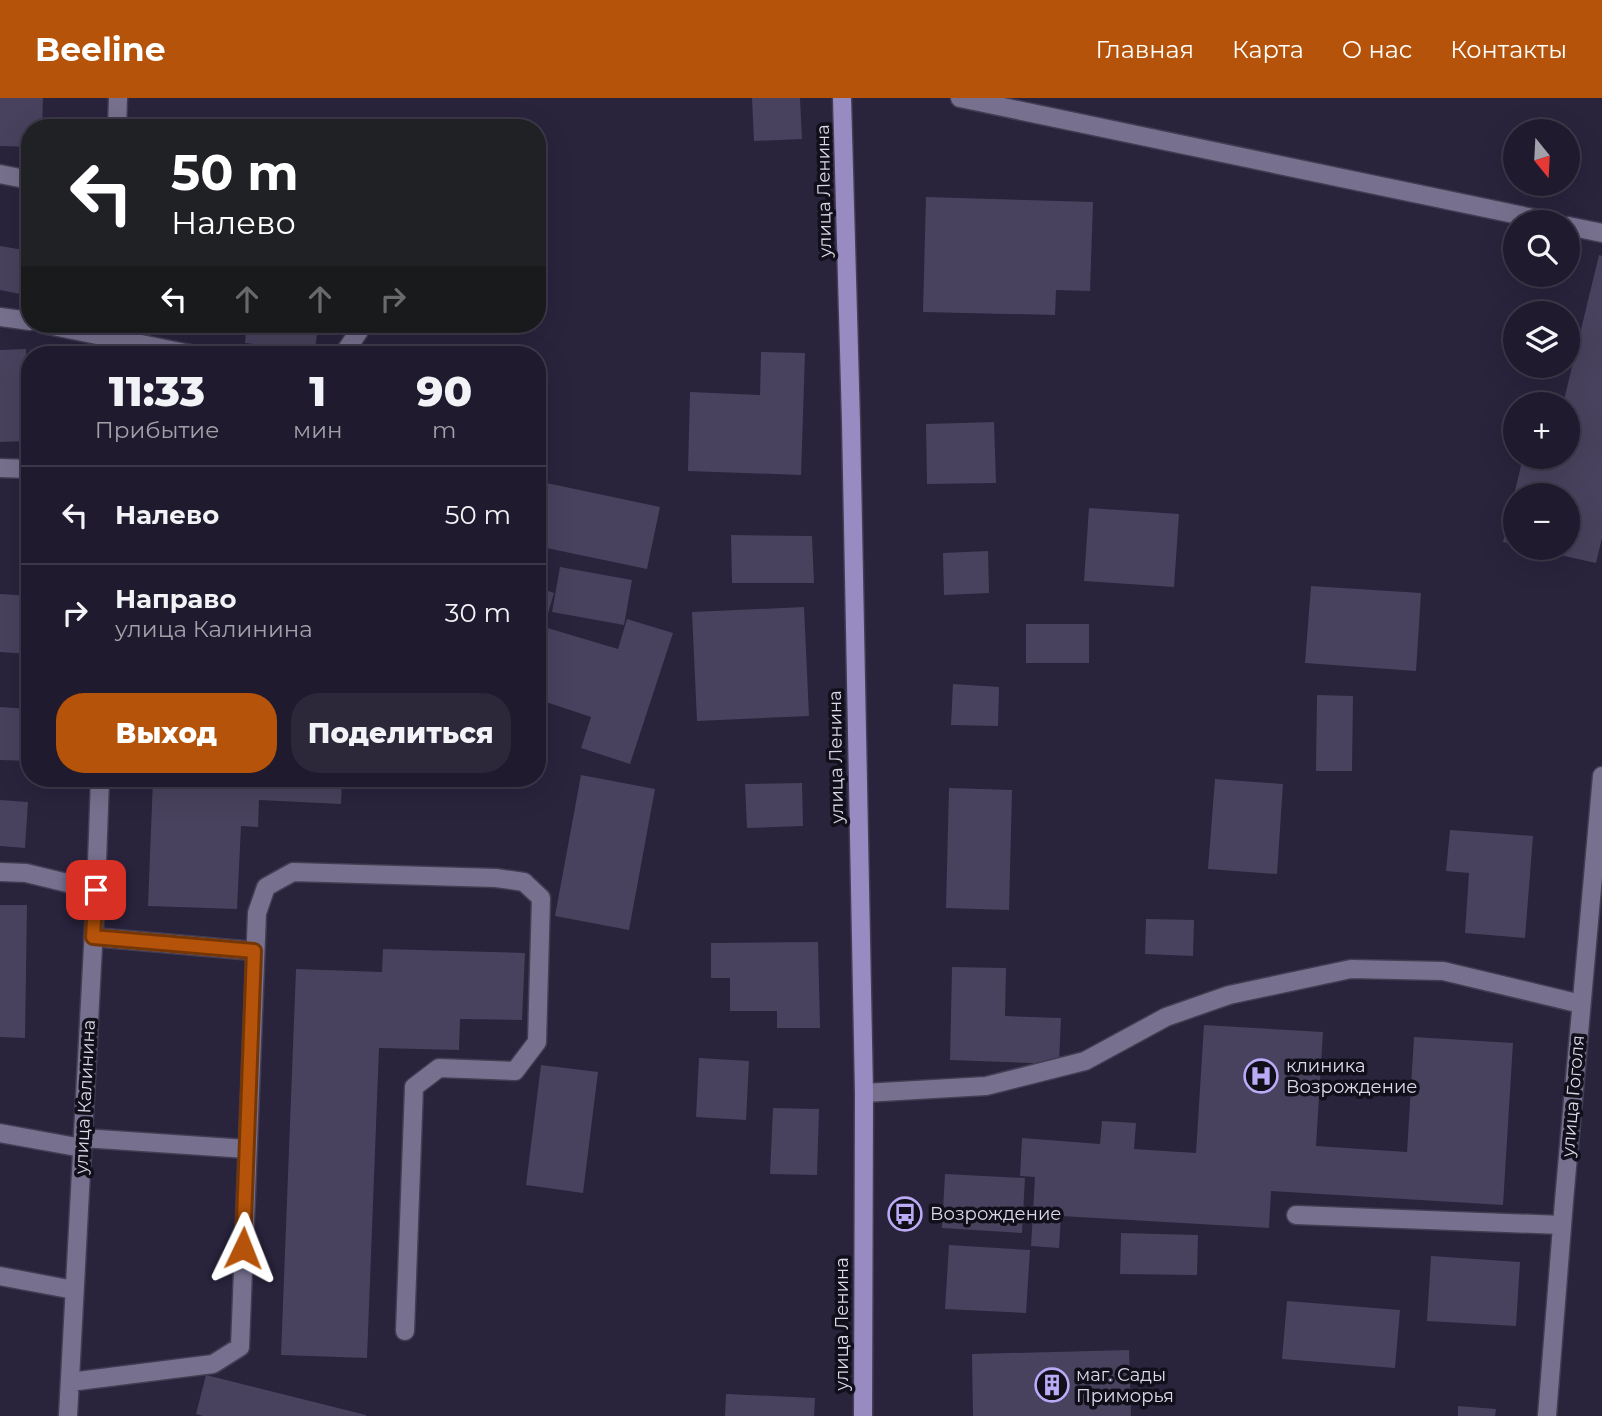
<!DOCTYPE html>
<html lang="ru">
<meta charset="utf-8">
<style>
:root{--surface:#1f1a2d;--page:#2c2739;--text:#f1f3f6;--muted:#a1a1aa;--line:#3c3849;--accent:#b45309}
body{margin:0;font-family:Montserrat,sans-serif;background:var(--page);color:var(--text);height:100vh;display:flex;flex-direction:column;font-size:26px;white-space:nowrap}
*{box-sizing:border-box;margin:0}
p{font-size:23px;color:var(--muted)}
.icon{flex:none;width:38px;height:38px;fill:none;stroke:currentColor;stroke-width:2;stroke-linecap:round;stroke-linejoin:round}
.map{position:relative;flex:1;overflow:hidden}
.side{position:absolute;left:21px;top:248px;width:525px;height:441px;display:flex;flex-direction:column;background:var(--surface);border-radius:28px;box-shadow:0 7px 28px #0002,0 0 0 2px var(--line)}
.side>*{flex:none}
.guide{position:absolute;left:21px;top:21px;width:525px;height:214px;border-radius:28px;box-shadow:0 7px 28px #0002,0 0 0 2px var(--line);background:#202124;color:#fff;overflow:hidden}
.needle{width:46px;rotate:162deg}
.controls{position:absolute;left:1503px;top:21px;display:grid;gap:14px}
.controls a{display:grid;place-items:center;width:77px;height:77px;border-radius:50%;background:var(--surface);box-shadow:0 7px 28px #0002,0 0 0 2px var(--line);font-size:35px}
.pin{position:absolute;display:grid;place-items:center;width:60px;height:60px;color:#fff;margin:-30px;border-radius:14px;box-shadow:0 4px 10px #0006}
.me{position:absolute;width:77px;margin:-38px;rotate:2deg;stroke-linejoin:round;filter:drop-shadow(0 0 5px #0008)}
.turn{display:flex;align-items:center;gap:24px;height:147px;padding:0 35px;font-size:32px}
.turn .icon{width:91px;height:91px;stroke-width:2.5}
.turn b{display:block;font-size:49px;line-height:60px}
.lanes{display:flex;align-items:center;height:66px;padding:0 35px;background:#0003;justify-content:center;gap:35px;direction:ltr}
.lanes .off{opacity:.35}
.eta{display:flex;justify-content:space-evenly;align-items:center;height:119px;text-align:center}
.eta b{font-size:42px;font-weight:800;line-height:49px}
.primary-button{display:flex;gap:14px;margin-top:auto;padding:14px 35px}
.primary-button a{flex:1;height:80px;border-radius:28px;background:var(--accent);color:#fff;font-size:28px;font-weight:800;line-height:80px;text-align:center}
.primary-button a+a{background:var(--page);color:var(--text)}
ul{padding:0;list-style:none}
li{display:flex;align-items:center;gap:21px;height:98px;padding:0 35px;border-top:2px solid var(--line)}
li div{flex:1}
li b{display:block;font-size:26px}
li em{font-style:normal}
header{display:flex;align-items:center;gap:42px;box-sizing:border-box;height:98px;padding:0 35px;background:var(--accent);color:#fff}
header strong{font-size:33px}
nav{display:flex;gap:38px;margin-inline-start:auto;font-size:24px}
.map>svg:first-child{display:block}
.building{fill:#48425e}
.lines{fill:none;stroke-linecap:round;stroke-linejoin:round}
.minor-casing{stroke:#423d53;stroke-width:21}
.major-casing{stroke:#423d53;stroke-width:21}
.minor{stroke:#77718f;stroke-width:18}
.major{stroke:#978bc1;stroke-width:18}
.route-casing{stroke:#753606;stroke-width:18}
.route{stroke:#b45309;stroke-width:12}
.labels{text-anchor:middle;stroke-width:7;stroke-linejoin:round;paint-order:stroke}
.street-label{font-size:18px;fill:#dcd9ea;stroke:#110f1a}
.poi-label{font-size:18px;fill:#dcd9ea;stroke:#110f1a;text-anchor:start}
</style>
<header>
<strong>Beeline</strong>
<nav><a>Главная</a><a>Карта</a><a>О нас</a><a>Контакты</a></nav>
</header>
<div class="map">
<svg width="1602" height="1318" viewBox="0 0 1602 1318">
<rect width="100%" height="100%" fill="#29233c"/>
<!-- building -->
<path class="building" d="M0,0H43L42,30H30V49L0,48Z
M752,0H800L802,41L754,43Z
M926,99L1093,104L1090,193L1056,192L1055,217L923,214Z
M0,148L30,153V198L0,192Z
M1599,157L1602,158V440L1596,465L1533,451L1568,450V397H1516V447L1503,444L1523,359H1568V306H1563Z
M247,226H318L315,253L245,245Z
M26,251L29,343L0,344V252Z
M761,254L805,255L801,377L688,373L690,294L760,297Z
M994,324L996,385L927,386L926,326Z
M537,383L660,409L647,471L537,448Z
M1089,410L1179,416L1174,489L1084,483Z
M731,437L812,438L814,485H732Z
M988,453L989,495L944,497L943,455Z
M560,469L632,482L624,527L552,514Z
M1311,488L1421,495L1416,573L1305,565Z
M537,489L554,495L544,529L618,551L627,521L673,535L630,666L581,650L591,619L537,601Z
M0,496L30,498V556L0,554Z
M804,509L809,618L697,623L692,514Z
M1026,526H1089V565H1026Z
M953,586L999,589L998,628L951,627Z
M1317,597L1353,598L1352,673H1316Z
M0,609L30,611L29,663L0,662Z
M581,677L655,691L629,832L555,818Z
M153,681H342L341,706L259,702L258,729L241,728L237,811L148,808Z
M1215,681L1283,686L1277,776L1208,771Z
M802,685L803,728L747,730L745,686Z
M949,690L1012,692L1009,812L946,810Z
M0,702L28,704L25,750L0,748Z
M1450,732L1533,738L1525,840L1465,835L1469,775L1446,773Z
M0,807H27L25,940L0,939Z
M1146,821L1194,822L1193,858L1145,856Z
M818,844L820,930H777V913H730V880H711V845Z
M383,851L525,855L522,922L460,921L459,952L379,950L367,1260L281,1257L296,871L382,874Z
M952,869L1006,870L1005,918L1061,920L1059,966L950,962Z
M1204,927L1323,934L1316,1048L1407,1054L1414,939L1513,945L1503,1107L1271,1093L1269,1130L1061,1118L1059,1150L1031,1148L1035,1079L1020,1078L1022,1040L1100,1046L1102,1023L1136,1025L1134,1051L1196,1055Z
M699,960L749,963L746,1022L696,1019Z
M541,967L598,974L583,1095L526,1087Z
M773,1010L819,1011L817,1077L770,1076Z
M945,1076L1025,1080L1022,1135L942,1130Z
M1121,1135L1198,1137L1197,1177L1120,1176Z
M949,1147L1030,1152L1026,1215L945,1211Z
M1431,1158L1520,1164L1516,1228L1427,1223Z
M1287,1203L1400,1212L1395,1270L1282,1261Z
M1129,1252L1131,1318H973L972,1256Z
M206,1277L366,1317V1318H203L196,1316Z
M726,1296L815,1300L814,1318H725Z
M1458,1308L1496,1311L1495,1318H1458Z"/>
<g class="lines">
<defs>
<path id="minor" d="M960,0L1552,124
M117,30L118,0
M0,76L30,82
M1568,128L1602,135
M0,219L30,223
M43,226L195,257
M108,257V226
M343,257L359,233L360,226
M0,370L30,371
M0,774L26,775L96,792
M93,839L254,853
M864,995L986,988L1085,963L1166,919L1229,897L1351,871L1443,873L1581,906
M0,1035L82,1050
M83,1040L247,1051
M1296,1117L1562,1127
M0,1178L74,1192
M70,1284L213,1266L240,1249L257,815L266,789L293,774L496,780L524,784L541,800L537,944L515,973L439,970L414,989L405,1233
M68,1318L96,792L100,681
M1547,1318L1564,1103L1602,678"/>
<path id="major" d="M842,0L851,324L864,995L863,1318"/>
</defs>
<!-- minor casing -->
<use href="#minor" class="minor-casing"/>
<!-- major casing -->
<use href="#major" class="major-casing"/>
<!-- minor -->
<use href="#minor" class="minor"/>
<!-- major -->
<use href="#major" class="major"/>
</g>
<g class="lines">
<defs>
<path id="route" d="M96,792L93,839L254,853L243,1150"/>
</defs>
<!-- route casing -->
<use href="#route" class="route-casing"/>
<!-- route -->
<use href="#route" class="route"/>
</g>
<!-- icons -->
<defs>
<symbol id="hospital-ring" viewBox="-11 -11 22 22"><circle r="9.5" fill="#110f1a" stroke="#bbaaf6" stroke-width="1.5"/><path d="M-5-5h3v3.5h4V-5h3V5h-3V1.5h-4V5h-3Z" fill="#bbaaf6"/></symbol>
<symbol id="bus-ring" viewBox="-11 -11 22 22"><circle r="9.5" fill="#110f1a" stroke="#bbaaf6" stroke-width="1.5"/><path d="M-5-6H5V4H4V6H2V4H-2V6H-4V4H-5ZM-3.5-4V0h7V-4ZM-3.5 1.2v1.5H-2V1.2ZM2 1.2v1.5H3.5V1.2Z" fill="#bbaaf6"/></symbol>
<symbol id="building-ring" viewBox="-11 -11 22 22"><circle r="9.5" fill="#110f1a" stroke="#bbaaf6" stroke-width="1.5"/><path d="M-4-6H4V6H1V3H-1V6H-4ZM-2.5-4.3h1.7v1.8h-1.7ZM.8-4.3h1.7v1.8H.8ZM-2.5-1h1.7V.8h-1.7ZM.8-1h1.7V.8H.8Z" fill="#bbaaf6"/></symbol>
</defs>
<g fill-rule="evenodd">
<use href="#hospital-ring" x="1242" y="959" width="38" height="38"/>
<use href="#bus-ring" x="886" y="1097" width="38" height="38"/>
<use href="#building-ring" x="1033" y="1268" width="38" height="38"/>
</g>
<g class="labels">
<!-- street labels -->
<g class="street-label">
<text transform="translate(824 93) rotate(-91)" y="6">улица Ленина</text>
<text transform="translate(836 659) rotate(-91)" y="6">улица Ленина</text>
<text transform="translate(1573 998) rotate(-85)" y="6">улица Гоголя</text>
<text transform="translate(85 999) rotate(-87)" y="6">улица Калинина</text>
<text transform="translate(842 1226) rotate(-90)" y="6">улица Ленина</text>
</g>
<!-- poi labels -->
<g class="poi-label">
<text x="1286" y="974">клиника<tspan x="1286" dy="21">Возрождение</tspan></text>
<text x="930" y="1122">Возрождение</text>
<text x="1076" y="1283">маг. Сады<tspan x="1076" dy="21">Приморья</tspan></text>
</g>
</g>
</svg>
<div class="controls">
<a><svg class="needle" viewBox="-14 -14 28 28"><path d="M0-13l5 13h-10z" fill="#e53935"/><path d="M0 13l5-13h-10z" fill="#a1a1aa"/></svg></a>
<a><svg class="icon" aria-label="search" viewBox="0 0 24 24"><circle cx="10" cy="10" r="6"/><path d="M15 15l6 6"/></svg></a>
<a><svg class="icon" aria-label="layers" viewBox="0 0 24 24"><path d="M12 4l9 5-9 5-9-5zM3 14l9 5 9-5"/></svg></a>
<a>+</a>
<a>−</a>
</div>
<div class="pin" style="left:96px;top:792px;background:#d93025"><svg class="icon" aria-label="arrive" viewBox="0 0 24 24"><path d="M6 21V4h12l-3 4 3 4H6"/></svg></div>
<svg class="me" style="left:243px;top:1150px" viewBox="-20 -20 40 40"><path d="M0-17L14 15 0 8-14 15z" fill="#b45309" stroke="#fff" stroke-width="4"/></svg>
<div class="guide">
<div class="turn"><svg class="icon" aria-label="left" viewBox="0 0 24 24"><path d="M17 20v-9H6M10 6l-5 5 5 5"/></svg><div><b>50 m</b>Налево</div></div>
<div class="lanes"><svg class="icon" aria-label="left" viewBox="0 0 24 24"><path d="M17 20v-9H6M10 6l-5 5 5 5"/></svg><svg class="icon off" aria-label="ahead" viewBox="0 0 24 24"><path d="M12 20V5M6 11l6-6 6 6"/></svg><svg class="icon off" aria-label="ahead" viewBox="0 0 24 24"><path d="M12 20V5M6 11l6-6 6 6"/></svg><svg class="icon off" aria-label="right" viewBox="0 0 24 24"><path d="M7 20v-9h11M14 6l5 5-5 5"/></svg></div>
</div>
<section class="side">
<div class="eta">
<div><b>11:33</b><p>Прибытие</p></div>
<div><b>1</b><p>мин</p></div>
<div><b>90</b><p>m</p></div>
</div>
<ul>
<li><svg class="icon" aria-label="left" viewBox="0 0 24 24"><path d="M17 20v-9H6M10 6l-5 5 5 5"/></svg><div><b>Налево</b></div><em>50 m</em></li>
<li><svg class="icon" aria-label="right" viewBox="0 0 24 24"><path d="M7 20v-9h11M14 6l5 5-5 5"/></svg><div><b>Направо</b><p>улица Калинина</p></div><em>30 m</em></li>
</ul>
<div class="primary-button"><a>Выход</a><a>Поделиться</a></div>
</section>
</div>
